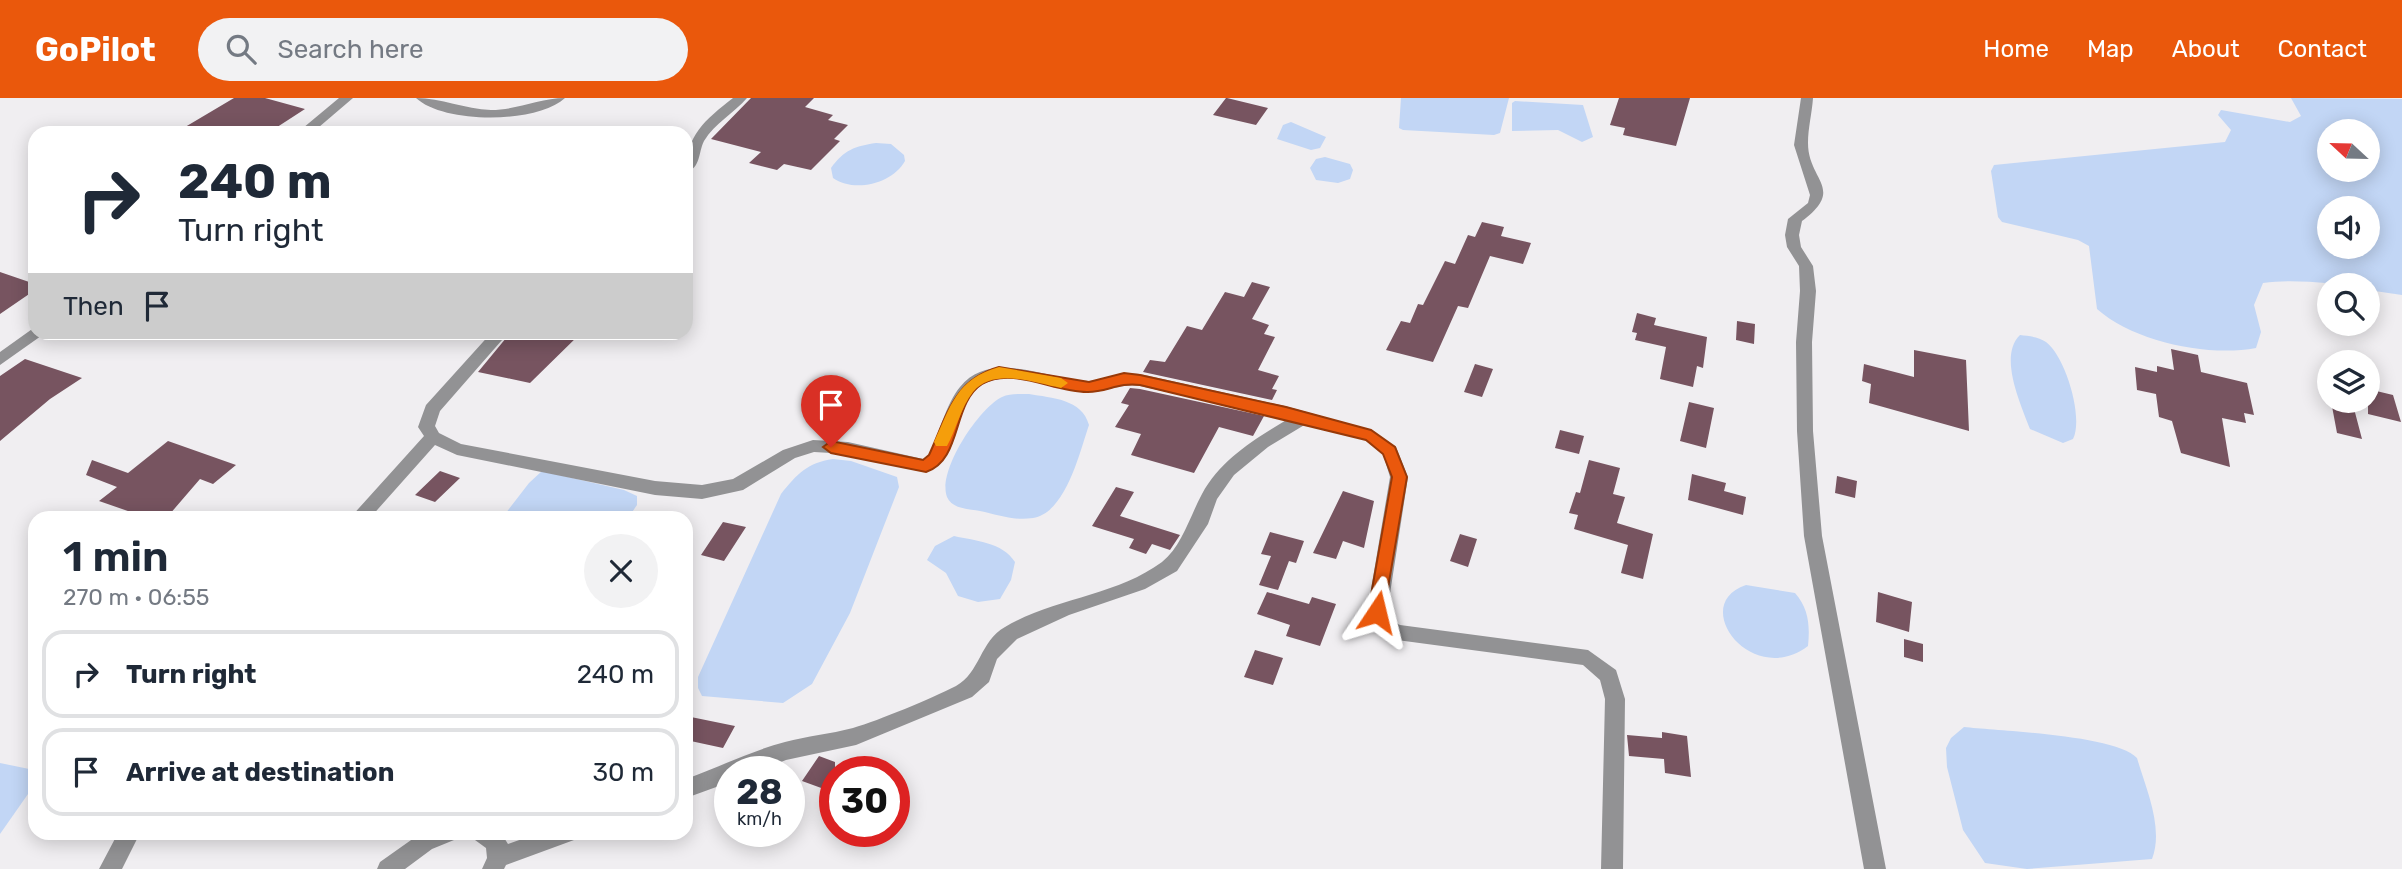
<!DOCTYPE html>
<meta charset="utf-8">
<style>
:root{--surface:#fff;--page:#f2f2f3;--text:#1f2937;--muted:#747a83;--line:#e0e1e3;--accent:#ea580c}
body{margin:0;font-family:Rubik,sans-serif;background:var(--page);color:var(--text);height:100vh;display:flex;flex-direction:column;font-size:26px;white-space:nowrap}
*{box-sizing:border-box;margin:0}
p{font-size:23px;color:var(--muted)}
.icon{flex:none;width:38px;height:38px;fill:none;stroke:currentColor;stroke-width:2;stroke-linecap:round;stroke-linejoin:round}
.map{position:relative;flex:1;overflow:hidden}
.sheet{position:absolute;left:28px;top:413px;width:665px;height:329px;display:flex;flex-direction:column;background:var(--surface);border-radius:21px;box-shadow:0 4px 18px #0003}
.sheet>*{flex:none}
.top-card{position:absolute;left:28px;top:28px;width:665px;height:214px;border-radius:21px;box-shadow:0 4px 18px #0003;background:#fff;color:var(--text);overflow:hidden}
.needle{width:46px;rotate:292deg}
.controls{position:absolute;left:2317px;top:21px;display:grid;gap:14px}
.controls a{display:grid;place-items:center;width:63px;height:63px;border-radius:50%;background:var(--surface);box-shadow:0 4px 18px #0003;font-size:35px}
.speed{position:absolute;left:714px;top:658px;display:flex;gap:14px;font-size:35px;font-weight:700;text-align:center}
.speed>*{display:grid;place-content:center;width:91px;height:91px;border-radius:50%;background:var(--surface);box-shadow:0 4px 18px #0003;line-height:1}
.speed small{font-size:18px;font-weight:400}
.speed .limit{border:10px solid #d22;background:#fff;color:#111}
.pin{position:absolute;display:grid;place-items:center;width:60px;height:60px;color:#fff;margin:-72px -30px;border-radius:50% 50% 50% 0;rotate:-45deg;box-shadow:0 0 7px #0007}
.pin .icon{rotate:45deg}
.me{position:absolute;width:77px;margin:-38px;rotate:10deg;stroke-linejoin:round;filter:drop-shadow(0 0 5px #0008)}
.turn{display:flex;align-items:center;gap:24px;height:147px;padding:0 35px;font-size:32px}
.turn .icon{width:91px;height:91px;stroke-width:2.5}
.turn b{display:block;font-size:49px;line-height:60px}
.then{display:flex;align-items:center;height:66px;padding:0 35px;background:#0003;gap:14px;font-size:26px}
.round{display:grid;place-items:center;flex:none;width:74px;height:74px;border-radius:37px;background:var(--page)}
.overview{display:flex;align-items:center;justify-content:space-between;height:119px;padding:0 35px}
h1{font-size:42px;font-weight:600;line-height:52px}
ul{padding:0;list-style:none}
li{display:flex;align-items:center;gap:21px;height:88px;margin:0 14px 10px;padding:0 21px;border:4px solid var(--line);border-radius:21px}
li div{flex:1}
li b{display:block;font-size:26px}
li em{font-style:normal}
header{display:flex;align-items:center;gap:42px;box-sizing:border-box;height:98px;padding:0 35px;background:var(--accent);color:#fff}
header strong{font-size:33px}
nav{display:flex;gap:38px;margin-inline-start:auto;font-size:24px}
.search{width:490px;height:63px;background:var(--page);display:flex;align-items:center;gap:18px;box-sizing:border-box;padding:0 24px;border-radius:38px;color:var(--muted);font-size:26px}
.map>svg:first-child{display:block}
.water{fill:#c2d6f5;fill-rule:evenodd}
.building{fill:#775460}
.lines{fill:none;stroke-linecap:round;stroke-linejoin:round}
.minor{fill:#929294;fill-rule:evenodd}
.route{fill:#ea580c;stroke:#983908;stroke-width:2}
.slow{fill:#f59e0b}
</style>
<header>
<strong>GoPilot</strong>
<div class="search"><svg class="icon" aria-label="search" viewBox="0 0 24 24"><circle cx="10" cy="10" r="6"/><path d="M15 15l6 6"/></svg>Search here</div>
<nav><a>Home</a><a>Map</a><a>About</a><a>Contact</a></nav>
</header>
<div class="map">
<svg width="2402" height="771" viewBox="0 0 2402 771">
<rect width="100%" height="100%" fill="#f0eef1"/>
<!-- water -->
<path class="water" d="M1401,0H1509L1500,35L1494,37L1403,32L1399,30Z
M2291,0L2402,1V197L2368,192V187C2332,187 2297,180 2263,185L2254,207L2261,234L2256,250C2208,259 2134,244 2097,211L2089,148L2078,142L2002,124L1998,119L1991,73L1994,67L2225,44L2231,32L2218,17L2221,12L2290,24L2301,18ZM2329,33H2368V72H2329ZM2329,110H2368V149H2329Z
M1515,3L1583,7L1593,39L1582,44L1558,32L1512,33V5Z
M1291,24L1326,39L1320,50L1311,52L1277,41L1283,27Z
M876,45L891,46L904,57L905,63C892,86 854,95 833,80L831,70C844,52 855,48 876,45Z
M1325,59L1350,66L1353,72L1350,81L1338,85L1316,82L1310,70L1316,61Z
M2020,237C2029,238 2039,239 2046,244C2065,258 2084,319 2073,341L2063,345L2030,331C2021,307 1998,258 2020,237Z
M1029,296C1052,300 1082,301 1089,327C1080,353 1066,415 1033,420C1015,423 998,417 980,413C969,411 952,411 947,399C937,373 979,310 1002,299C1010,295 1020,296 1029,296Z
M833,361L851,363L897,379L899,389L850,515L812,586L783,605L702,598L698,590V579L781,396C797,376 807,365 833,361Z
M542,373L624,392L637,398V407L628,420H502L529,385Z
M954,438C976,443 1002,444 1015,464L1011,482L1000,501L978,504L958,498L946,475L927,462L935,448Z
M1746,487L1795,495C1809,511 1810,528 1808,548C1751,591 1688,506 1746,487Z
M1964,629C2000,633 2116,637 2137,660C2146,691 2164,730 2152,761L2027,771L1985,765L1963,732L1947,669L1946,650L1951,640Z
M0,665L34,672L35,686L0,736Z"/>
<!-- building -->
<path class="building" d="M234,0H265L305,11L268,35H175Z
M751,0H814L805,9L833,17L828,22L848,27L834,41L840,43L811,72L784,66L777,72L749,65L761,54L711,41Z
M1226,0H1227L1268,10L1256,27L1213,17Z
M1619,0H1690L1676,48L1623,37L1625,30L1610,27Z
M1482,124L1504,129L1501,138L1531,145L1523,166L1490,158L1468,210L1458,208L1433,264L1386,252L1401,223L1410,225L1418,206L1423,207L1445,163L1455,166L1468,137L1475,139Z
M0,174L35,186V192L0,216Z
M1252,184L1270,189L1252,221L1269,227L1264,236L1275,239L1258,272L1279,278L1272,291L1277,292L1272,302L1143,274L1150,262L1165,264L1187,228L1202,232L1225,194L1244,199Z
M1637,215L1656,220L1654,227L1707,239L1703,270L1697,268L1693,289L1660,281L1666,249L1635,242L1637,235L1632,234Z
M1737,223L1755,226L1754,246L1736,242Z
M511,234H582L530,285L478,274Z
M2171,251L2198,257L2201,274L2247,285L2254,317L2244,315L2246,325L2222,320L2230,369L2181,355L2172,323L2159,319L2156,296L2137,292L2135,269L2157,274V268L2174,272Z
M1914,252L1966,262L1969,333L1869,305L1871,286L1862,283L1864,266L1914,279Z
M25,261L82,280L50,301L0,343V278Z
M1475,266L1493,271L1482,299L1464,294Z
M1130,290L1140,291L1264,318L1253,338L1219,329L1194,375L1131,357L1141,336L1115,329L1129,307L1121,305Z
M2368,291L2393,297L2401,324L2368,316Z
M2331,303H2352L2362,341L2337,335Z
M1689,304L1714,310L1706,350L1680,343Z
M1560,332L1584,338L1579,356L1555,350Z
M168,343L236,367L213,386L200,381L169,417L153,415L148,420L99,403L117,389L86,377L92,362L128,375Z
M1589,362L1620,370L1613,396L1625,399L1617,425L1653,436L1643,481L1621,475L1628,447L1574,431L1578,417L1569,415L1576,394L1580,395Z
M440,373L460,380L435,404L415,397Z
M1692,376L1726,385L1724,393L1746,399L1743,417L1688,402Z
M1837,378L1857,383L1855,400L1835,395Z
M1116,389L1134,394L1120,418L1180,437L1170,452L1152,446L1146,456L1129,450L1134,441L1092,428Z
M1343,393L1374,403L1364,450L1343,443L1336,461L1313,455Z
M723,424L746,429L724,463L701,457Z
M1270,434L1304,443L1296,465L1289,463L1278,492L1259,487L1271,458L1261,456Z
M1460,436L1477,441L1468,469L1450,463Z
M1267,494L1309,506L1312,499L1336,506L1320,548L1286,538L1290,527L1257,516Z
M1878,494L1912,504L1909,534L1876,524Z
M1904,541L1923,546V564L1904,559Z
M1255,552L1283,560L1273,587L1244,579Z
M686,618L735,628L723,650L686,642Z
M1662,634L1687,638L1691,679L1665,675L1664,661L1629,658L1627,637L1662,640Z
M819,658L835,664V695L802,683Z"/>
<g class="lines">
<!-- minor -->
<path class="minor" d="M339,0H353L312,35H297Z
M416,0C441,0 465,11 491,12C517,12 540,0 565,0C537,26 444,26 416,0Z
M733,0H747C734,15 715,25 704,43C698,55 701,70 686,74C686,37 705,22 733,0Z
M1801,0H1813C1812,15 1808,30 1808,45C1808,83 1846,90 1802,123L1799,137L1801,149L1813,168L1816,193L1812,244L1813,333L1822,438L1886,771H1864L1804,438L1797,333L1796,244L1800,193L1799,168L1787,149L1785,137L1788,121L1808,105L1810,97L1794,47Z
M35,229V234H43L41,238L0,267V254Z
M492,234H509L440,313L435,328L439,335L461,346L655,383L702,387L733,381L783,352L813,342L848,344L923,361L929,357C938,338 947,304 960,289C991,250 1048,282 1088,283C1106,283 1118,274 1140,276L1285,308L1371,332L1396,349L1408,379L1387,515L1389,521L1400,527L1588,552L1616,572L1625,601L1623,771H1601L1605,601L1600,582L1583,567L1397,542L1375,532L1367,515L1390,379L1383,356L1365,342L1306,326L1268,349L1234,377L1217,401L1208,426L1177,473L1145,491L1069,517L1017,541L997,561L989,584L972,599L856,647L786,662L756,674H730V684L686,700V681C719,669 751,653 785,644C807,638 830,636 853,630C880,622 930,601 956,588C980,575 980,543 1005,529C1054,500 1116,498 1162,464C1182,448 1190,418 1202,396C1221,361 1255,341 1288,321L1140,288C1118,285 1106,295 1087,294C1055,294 1012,269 982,287C952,306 963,363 926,374L848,356L814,354L795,360L743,392L702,401L655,397L457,357L435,347L370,420H350L424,338L418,329L426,307Z
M118,735H140L122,771H99Z
M421,735H457L454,742L432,751L405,771H377L380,764Z
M472,735H501L508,746L539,735H577L574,742L506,767L504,771H482L487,760L486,750L475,742Z"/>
</g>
<!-- route -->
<path class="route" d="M999,269L1089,284L1124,275L1140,277L1286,309L1371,332L1395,349L1407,379L1383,519H1371L1368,514L1392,379L1383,356L1366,342L1140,287C1119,284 1107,294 1088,294C1055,295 1013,268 982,286C952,305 962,363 926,374L831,355L823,349L831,343L923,362L929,357C947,318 953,282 999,269Z"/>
<!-- slow -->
<path class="slow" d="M999,269L1061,280L1068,285L1061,290C1034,285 994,269 973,294C961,309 956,332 947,348H936L934,344C951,308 956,281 999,269Z"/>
</svg>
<div class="controls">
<a><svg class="needle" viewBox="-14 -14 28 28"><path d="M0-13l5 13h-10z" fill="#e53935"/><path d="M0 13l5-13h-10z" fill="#747a83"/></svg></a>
<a><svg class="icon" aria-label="sound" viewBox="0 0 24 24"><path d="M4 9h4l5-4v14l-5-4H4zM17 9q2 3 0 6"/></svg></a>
<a><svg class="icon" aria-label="search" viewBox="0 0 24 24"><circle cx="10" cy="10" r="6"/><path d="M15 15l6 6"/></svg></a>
<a><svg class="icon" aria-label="layers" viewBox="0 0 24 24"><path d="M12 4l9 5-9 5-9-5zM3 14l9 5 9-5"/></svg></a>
</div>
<div class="speed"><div>28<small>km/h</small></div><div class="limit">30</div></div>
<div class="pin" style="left:831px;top:349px;background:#d93025"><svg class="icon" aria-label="arrive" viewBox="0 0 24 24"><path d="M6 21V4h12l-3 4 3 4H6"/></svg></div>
<svg class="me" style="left:1377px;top:514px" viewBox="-20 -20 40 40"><path d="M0-17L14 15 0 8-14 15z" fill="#ea580c" stroke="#fff" stroke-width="4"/></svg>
<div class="top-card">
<div class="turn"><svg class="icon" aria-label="right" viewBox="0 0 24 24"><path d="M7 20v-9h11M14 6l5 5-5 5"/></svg><div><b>240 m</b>Turn right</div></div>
<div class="then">Then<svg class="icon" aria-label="arrive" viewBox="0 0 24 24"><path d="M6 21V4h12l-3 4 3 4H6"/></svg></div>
</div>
<section class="sheet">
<div class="overview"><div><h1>1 min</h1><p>270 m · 06:55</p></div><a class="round"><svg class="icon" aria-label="close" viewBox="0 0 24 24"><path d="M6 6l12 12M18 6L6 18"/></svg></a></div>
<ul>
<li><svg class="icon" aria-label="right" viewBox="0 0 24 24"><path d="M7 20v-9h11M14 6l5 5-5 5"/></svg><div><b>Turn right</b></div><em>240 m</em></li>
<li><svg class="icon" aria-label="arrive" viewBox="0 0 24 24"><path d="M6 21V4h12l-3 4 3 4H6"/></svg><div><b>Arrive at destination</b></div><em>30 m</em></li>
</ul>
</section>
</div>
